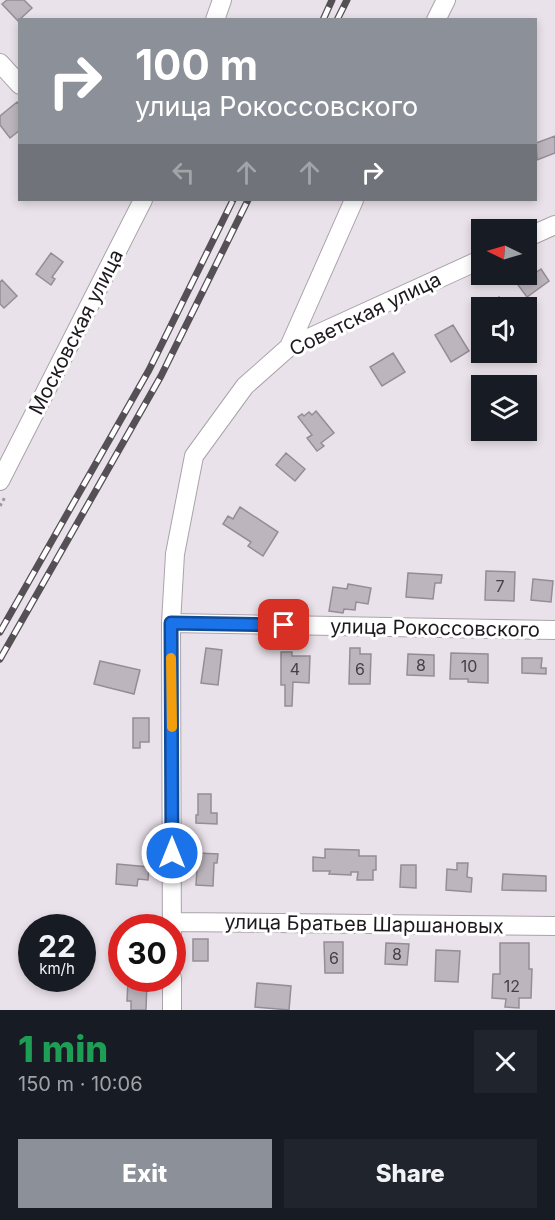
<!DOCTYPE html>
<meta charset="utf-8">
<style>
:root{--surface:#171b24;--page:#20242c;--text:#f1f3f6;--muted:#9ea1a6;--accent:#8c9099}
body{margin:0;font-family:Inter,sans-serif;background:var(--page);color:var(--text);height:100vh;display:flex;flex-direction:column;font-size:22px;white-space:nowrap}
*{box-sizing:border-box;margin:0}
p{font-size:20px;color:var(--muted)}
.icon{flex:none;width:33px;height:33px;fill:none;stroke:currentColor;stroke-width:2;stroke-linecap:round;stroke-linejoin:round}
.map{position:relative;height:1010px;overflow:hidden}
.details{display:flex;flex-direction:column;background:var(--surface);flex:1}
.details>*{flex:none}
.guide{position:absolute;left:18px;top:18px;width:519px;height:183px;border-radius:0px;box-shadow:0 3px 9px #0003;background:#8c9099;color:#fff;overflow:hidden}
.needle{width:39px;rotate:275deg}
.controls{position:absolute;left:471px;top:219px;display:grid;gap:12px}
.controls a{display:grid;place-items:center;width:66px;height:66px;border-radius:0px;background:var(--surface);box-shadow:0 3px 9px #0003;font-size:30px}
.speed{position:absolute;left:18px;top:914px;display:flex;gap:12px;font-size:30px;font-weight:700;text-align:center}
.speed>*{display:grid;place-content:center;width:78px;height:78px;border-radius:50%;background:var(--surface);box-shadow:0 3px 9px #0003;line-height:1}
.speed small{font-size:15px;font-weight:400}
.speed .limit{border:9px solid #d22;background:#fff;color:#111}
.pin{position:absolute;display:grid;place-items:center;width:51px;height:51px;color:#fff;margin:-26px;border-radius:12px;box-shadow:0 3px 9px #0006}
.me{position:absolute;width:66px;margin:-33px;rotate:0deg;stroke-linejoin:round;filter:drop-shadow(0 0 4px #0008)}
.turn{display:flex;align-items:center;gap:21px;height:126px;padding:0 18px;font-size:27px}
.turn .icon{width:78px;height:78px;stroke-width:2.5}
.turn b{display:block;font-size:42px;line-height:51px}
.lanes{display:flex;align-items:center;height:57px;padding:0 18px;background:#0003;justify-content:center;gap:30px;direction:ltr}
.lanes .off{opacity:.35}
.round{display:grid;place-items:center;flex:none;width:63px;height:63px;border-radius:0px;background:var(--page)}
.summary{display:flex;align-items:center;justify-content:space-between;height:102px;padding:0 18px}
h1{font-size:36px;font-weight:800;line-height:45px;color:#1e9e55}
.button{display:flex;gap:12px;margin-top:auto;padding:12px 18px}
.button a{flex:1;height:69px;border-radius:0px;background:var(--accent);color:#fff;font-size:24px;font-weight:800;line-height:69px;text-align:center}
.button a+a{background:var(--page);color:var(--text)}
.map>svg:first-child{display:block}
.building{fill:#bdb5bd;stroke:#958d95;stroke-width:1.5}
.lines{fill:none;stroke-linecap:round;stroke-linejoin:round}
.minor-casing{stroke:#aaa3aa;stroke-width:20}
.path{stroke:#9e989e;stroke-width:3;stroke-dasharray:3 3;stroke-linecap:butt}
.minor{stroke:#fff;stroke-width:18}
.rail-casing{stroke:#555055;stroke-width:7}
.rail{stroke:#fff;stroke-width:4.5;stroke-dasharray:14;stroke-linecap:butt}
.route-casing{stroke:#114b97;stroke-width:15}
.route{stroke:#1a73e8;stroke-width:10}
.slow{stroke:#f59e0b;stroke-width:10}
.labels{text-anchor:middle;stroke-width:6;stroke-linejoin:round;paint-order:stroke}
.number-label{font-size:16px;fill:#454145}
.street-label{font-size:20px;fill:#1d1a1d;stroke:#fff}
</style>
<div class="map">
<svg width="555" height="1010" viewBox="0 0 555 1010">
<rect width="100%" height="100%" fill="#eae2ea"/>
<!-- building -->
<path class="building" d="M7,0H24L32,8L18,21L2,4Z
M17,102L20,106V130L10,138L0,125V116Z
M555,136V153L537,160L536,143Z
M51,253L63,262L52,277L55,279L51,285L36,274Z
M541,269L549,281L527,297L518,285Z
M2,280L17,296L4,308L0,304V282Z
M499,297L506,308H483L482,307Z
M453,325L469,351L451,362L435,335Z
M393,353L405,372L382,386L370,367Z
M316,411L334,433L321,443L324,446L317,451L307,438L312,435L298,417L302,414L304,416L309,412L312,415Z
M286,453L305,469L295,481L276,465Z
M240,507L278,532L263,556L248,546L251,542L223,524L228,516L233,519Z
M486,571L515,572L514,601L485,600Z
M408,573L442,575L441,583H435L433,599L406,597Z
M533,579L553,581L551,602L531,600Z
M348,584L371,588L368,604L356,602L355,610L344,609L343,613L329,611L333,587L347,589Z
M206,648L222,650L218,685L201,683Z
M350,648H360V654H371L370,684H349Z
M281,652H292V656H310L309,683L293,682L292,706H285V685H281Z
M451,653L488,654V683L468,682V679H450Z
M408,654L434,655V676L407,675Z
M522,658H542L541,668H546V674L522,673Z
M100,661L140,670L134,694L94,684Z
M133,718H149V742H140V748H133Z
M198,794H211V813H217V824L196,823V815H198Z
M325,849L359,850V856H376V870H373V880H357L358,872H351V875L329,874L330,871H313V857L325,858Z
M198,853L218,854L217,863H214L213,886L196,885Z
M457,863H468L467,877L472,878L471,892L446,890L447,869L457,870Z
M117,864L149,867L148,880L138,879L137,886L116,884Z
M401,865H416V888L400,887Z
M503,874L546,876V891L502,890Z
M193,939H208V961H193Z
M324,942H343V973H325Z
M386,943L409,944L407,965L385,964Z
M500,943H529V969H532L531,998H519V1008L505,1007L506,999L492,998L493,974H500Z
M436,950L460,951L458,982L435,981Z
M128,981H147L146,1010H131V1001H127Z
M257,983L291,986L289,1010L255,1007Z"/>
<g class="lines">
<defs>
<path id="minor" d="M215,20L222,0
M436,20L446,0
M0,63L20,85
M526,238L555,225
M289,347L354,200
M0,481L143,200
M171,623L555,630
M173,922L555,926
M172,967L171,623L175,554L194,456L245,386L289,347L482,259
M172,1010V978"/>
</defs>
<!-- minor casing -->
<use href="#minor" class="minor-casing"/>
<!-- path -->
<path class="path" d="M0,506L5,497"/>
<!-- minor -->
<use href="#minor" class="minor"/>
<defs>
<path id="rail" d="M323,20L332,0
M337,20L347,0
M0,632L149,370L233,200
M0,659L161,376L248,200"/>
</defs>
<!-- rail casing -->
<use href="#rail" class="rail-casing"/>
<!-- rail -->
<use href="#rail" class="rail"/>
</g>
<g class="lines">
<defs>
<path id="route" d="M172,853L171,623L284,625"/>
</defs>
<!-- route casing -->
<use href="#route" class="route-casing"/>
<!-- route -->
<use href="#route" class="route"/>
<!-- slow -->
<path class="slow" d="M171,658L172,727"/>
</g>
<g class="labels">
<!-- number labels -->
<g class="number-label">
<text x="500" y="592">7</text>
<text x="421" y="671">8</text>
<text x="469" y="672">10</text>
<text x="295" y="675">4</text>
<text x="360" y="675">6</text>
<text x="397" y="960">8</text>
<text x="334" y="964">6</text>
<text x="512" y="992">12</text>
</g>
<!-- street labels -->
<g class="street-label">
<text transform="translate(365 314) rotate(-26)" y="7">Советская улица</text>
<text transform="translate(76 332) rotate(-63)" y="7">Московская улица</text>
<text transform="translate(435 628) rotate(1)" y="7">улица Рокоссовского</text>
<text transform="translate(364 924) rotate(1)" y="7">улица Братьев Шаршановых</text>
</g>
</g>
</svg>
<div class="controls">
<a><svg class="needle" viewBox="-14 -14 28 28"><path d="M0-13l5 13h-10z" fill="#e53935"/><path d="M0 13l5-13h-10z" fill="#9ea1a6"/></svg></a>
<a><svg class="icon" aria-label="sound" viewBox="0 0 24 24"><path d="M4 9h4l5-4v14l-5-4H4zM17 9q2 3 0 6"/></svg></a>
<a><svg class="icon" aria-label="layers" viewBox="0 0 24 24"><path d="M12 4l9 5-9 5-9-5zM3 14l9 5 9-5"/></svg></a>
</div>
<div class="speed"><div>22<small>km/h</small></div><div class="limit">30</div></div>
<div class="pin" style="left:284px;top:625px;background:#d93025"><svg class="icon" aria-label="arrive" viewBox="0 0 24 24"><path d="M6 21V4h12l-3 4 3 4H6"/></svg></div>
<svg class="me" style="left:172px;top:853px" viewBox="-20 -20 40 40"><circle r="17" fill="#1a73e8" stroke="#fff" stroke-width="3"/><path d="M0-11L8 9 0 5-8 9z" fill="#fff"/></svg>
<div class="guide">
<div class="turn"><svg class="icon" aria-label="right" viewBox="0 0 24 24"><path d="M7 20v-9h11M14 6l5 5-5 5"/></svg><div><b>100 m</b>улица Рокоссовского</div></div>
<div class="lanes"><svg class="icon off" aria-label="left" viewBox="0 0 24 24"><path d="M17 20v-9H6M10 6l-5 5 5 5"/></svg><svg class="icon off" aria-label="ahead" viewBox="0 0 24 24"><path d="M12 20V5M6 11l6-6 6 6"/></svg><svg class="icon off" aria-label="ahead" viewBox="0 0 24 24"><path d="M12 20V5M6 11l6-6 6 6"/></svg><svg class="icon" aria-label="right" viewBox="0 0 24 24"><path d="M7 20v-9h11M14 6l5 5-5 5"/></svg></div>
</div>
</div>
<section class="details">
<div class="summary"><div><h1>1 min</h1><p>150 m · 10:06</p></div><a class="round"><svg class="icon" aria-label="close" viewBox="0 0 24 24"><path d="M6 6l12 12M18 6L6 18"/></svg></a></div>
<div class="button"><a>Exit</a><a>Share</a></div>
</section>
